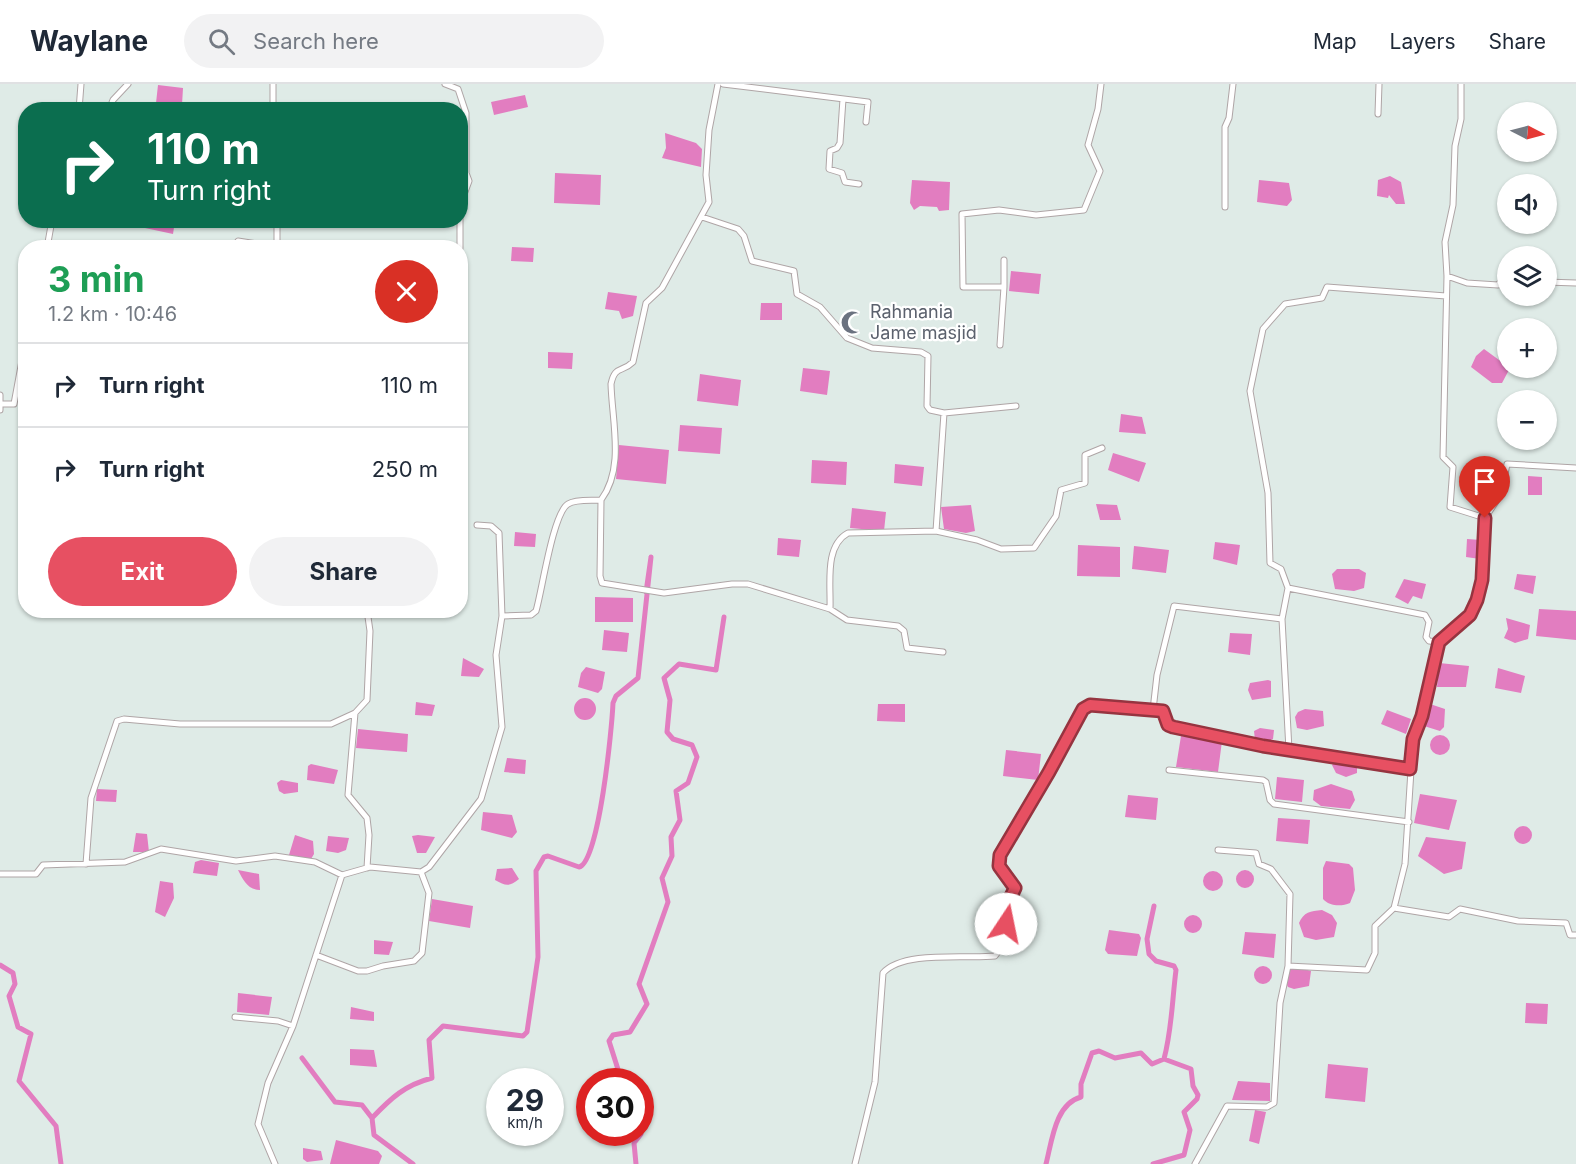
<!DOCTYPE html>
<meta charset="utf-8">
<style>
:root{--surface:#fff;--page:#f2f2f3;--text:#1f2937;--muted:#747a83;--line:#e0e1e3;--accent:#e75062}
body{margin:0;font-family:Inter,sans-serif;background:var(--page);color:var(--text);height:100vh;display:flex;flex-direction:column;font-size:22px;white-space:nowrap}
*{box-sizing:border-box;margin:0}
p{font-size:20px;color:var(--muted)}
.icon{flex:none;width:33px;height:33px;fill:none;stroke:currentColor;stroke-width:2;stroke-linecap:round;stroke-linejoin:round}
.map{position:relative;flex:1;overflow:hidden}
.side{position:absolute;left:18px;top:156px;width:450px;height:378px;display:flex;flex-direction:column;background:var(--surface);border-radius:24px;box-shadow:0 2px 4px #0004}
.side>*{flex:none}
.hud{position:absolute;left:18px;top:18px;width:450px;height:126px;border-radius:24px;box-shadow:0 2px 4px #0004;background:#0b6e4f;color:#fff;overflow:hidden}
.needle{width:39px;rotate:96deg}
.buttons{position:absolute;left:1497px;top:18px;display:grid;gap:12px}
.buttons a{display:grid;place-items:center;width:60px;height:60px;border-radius:50%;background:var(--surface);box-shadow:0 2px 4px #0004;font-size:30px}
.speed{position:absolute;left:486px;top:984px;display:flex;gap:12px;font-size:30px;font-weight:700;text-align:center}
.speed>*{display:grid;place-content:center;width:78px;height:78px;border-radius:50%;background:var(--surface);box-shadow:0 2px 4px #0004;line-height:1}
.speed small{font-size:15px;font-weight:400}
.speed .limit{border:9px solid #d22;background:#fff;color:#111}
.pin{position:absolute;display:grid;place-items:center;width:51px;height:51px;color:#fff;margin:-62px -26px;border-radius:50% 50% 50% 0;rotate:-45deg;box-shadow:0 0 6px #0007}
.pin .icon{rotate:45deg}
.me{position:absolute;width:66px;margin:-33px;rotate:11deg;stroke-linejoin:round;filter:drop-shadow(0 0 4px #0008)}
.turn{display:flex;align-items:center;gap:21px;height:126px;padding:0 30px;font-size:27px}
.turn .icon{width:78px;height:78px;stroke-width:2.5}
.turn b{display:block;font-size:42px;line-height:51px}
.round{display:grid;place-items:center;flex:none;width:63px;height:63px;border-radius:32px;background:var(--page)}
.headline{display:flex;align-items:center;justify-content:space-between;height:102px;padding:0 30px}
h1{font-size:36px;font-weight:700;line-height:45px;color:#1e9e55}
.primary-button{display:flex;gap:12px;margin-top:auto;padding:12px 30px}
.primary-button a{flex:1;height:69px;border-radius:36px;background:var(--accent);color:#fff;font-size:24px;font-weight:700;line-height:69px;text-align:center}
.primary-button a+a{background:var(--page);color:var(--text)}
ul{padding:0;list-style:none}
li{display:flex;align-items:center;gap:18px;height:84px;padding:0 30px;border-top:2px solid var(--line)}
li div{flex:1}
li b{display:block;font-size:22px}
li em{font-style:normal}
header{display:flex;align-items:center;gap:36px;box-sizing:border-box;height:84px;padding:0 30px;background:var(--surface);border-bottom:2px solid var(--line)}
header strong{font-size:28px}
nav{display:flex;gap:33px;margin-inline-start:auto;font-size:21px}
.search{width:420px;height:54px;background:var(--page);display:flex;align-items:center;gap:15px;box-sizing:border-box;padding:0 21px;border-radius:33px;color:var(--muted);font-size:22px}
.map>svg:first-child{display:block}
.water{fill:#e27dc0}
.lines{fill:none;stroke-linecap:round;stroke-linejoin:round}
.canal{stroke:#e27dc0;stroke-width:5}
.street-casing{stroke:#afa5a6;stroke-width:7}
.street{stroke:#fff;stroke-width:5}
.route-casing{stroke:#963440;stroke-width:15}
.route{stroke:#e75062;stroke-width:10}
.labels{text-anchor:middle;stroke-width:4.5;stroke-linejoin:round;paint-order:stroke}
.worship-label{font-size:18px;fill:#5b616d;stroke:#fff;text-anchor:start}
</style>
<header>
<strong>Waylane</strong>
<div class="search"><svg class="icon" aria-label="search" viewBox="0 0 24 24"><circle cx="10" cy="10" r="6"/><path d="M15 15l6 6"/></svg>Search here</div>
<nav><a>Map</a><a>Layers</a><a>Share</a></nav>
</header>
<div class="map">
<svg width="1576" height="1080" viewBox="0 0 1576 1080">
<rect width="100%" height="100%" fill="#dfebe7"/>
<!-- water -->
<path class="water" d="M158,1L183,4L182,21L156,19Z
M525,11L528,23L494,31L491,18Z
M665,49L696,59L702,65L701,83L662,74L666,64Z
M555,89L601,91L600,121L554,119Z
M1390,92L1401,98L1405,120H1396L1389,111L1388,114L1377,112L1378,96Z
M912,96L950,98L949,126L939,127L937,123L920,122L914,126L910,119Z
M1259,96L1289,99L1292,116L1287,122L1257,118Z
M147,137H175L173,150L145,144Z
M512,163L534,164L533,178L511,177Z
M1011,187L1041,190L1039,210L1009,207Z
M608,208L637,212L633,232L622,235L619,227L605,225Z
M761,219H782V236H760Z
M1484,265L1510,284L1502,299H1492L1471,283L1476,272Z
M548,268L573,269L572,285L548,284Z
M803,284L830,287L827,311L800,307Z
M700,290L741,296L738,322L697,317Z
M1121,330L1142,333L1146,350L1119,348Z
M680,341L722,344L720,370L678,367Z
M619,361L669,366L666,400L616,395Z
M1113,369L1146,379L1139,398L1108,386Z
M812,376L847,378L846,401L811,399Z
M895,380L924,383L922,402L894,399Z
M1528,392L1542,393V411H1528Z
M1096,420L1117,421L1121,436H1100Z
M971,421L975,447L966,449L944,445L941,423Z
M852,424L886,428L884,447L850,444Z
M515,448L536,450L535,463L514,462Z
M778,454L801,456L799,473L777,471Z
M1467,455L1481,456L1480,475L1466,473Z
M1215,458L1240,461L1237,481L1213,475Z
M1078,461L1120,463V493L1077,492Z
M1134,462L1169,466L1166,489L1132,485Z
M1337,485H1359L1366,489L1364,504L1354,507L1335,505L1332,490Z
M1517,490L1536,492L1533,510L1514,505Z
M1404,495L1426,500L1422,515L1413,512L1408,520L1395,513Z
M595,513L633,514V538H595Z
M1539,525L1576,527V556L1536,552Z
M1506,534L1530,541L1528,555L1515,559L1504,554L1508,545Z
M604,546L629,549L627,568L602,566Z
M1230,549L1252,550L1250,571L1228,568Z
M463,574L484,585L479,593L461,592Z
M1439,579L1469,582L1466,603H1437Z
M586,583L605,588L602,605L598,609L578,603L581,589Z
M1498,584L1525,592L1521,609L1495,604Z
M1268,596L1271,597V613L1252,616L1248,606L1250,599Z
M574 625a11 11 0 1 1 22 0a11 11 0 1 1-22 0Z
M416,618L435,621L432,632L415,631Z
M878,620H905V638L877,637Z
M1430,620L1445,625L1444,643L1440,647L1424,642Z
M1305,625L1323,627L1324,642L1307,646L1297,644L1295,633L1298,628Z
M1387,626L1411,635L1406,650L1381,640Z
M1260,644L1274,646L1273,655L1266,658L1255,656L1254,647Z
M358,645L408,650L407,668L356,664Z
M1430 661a10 10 0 1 1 20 0a10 10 0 1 1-20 0Z
M1181,652L1222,657L1218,688L1176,683Z
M1006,666L1041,670L1038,696L1003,692Z
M507,674L526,676L525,690L504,688Z
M1337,675L1357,679V689L1346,693L1336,689L1332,681Z
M311,680L338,686L334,700L307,696L308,682Z
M1277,693L1304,696L1302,718L1275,715Z
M281,696L298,699V708L284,710L279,707L277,699Z
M1331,700L1352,707L1355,716L1350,725L1321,722L1313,716L1314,706Z
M97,705L117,706L116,718L96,717Z
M1420,710L1457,716L1449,746L1414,739Z
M1128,711L1158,714L1156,736L1125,733Z
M483,728L512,731L517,748L512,754L481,746Z
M1278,734L1310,736L1308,760L1276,757Z
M1514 751a9 9 0 1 1 18 0a9 9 0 1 1-18 0Z
M136,749L147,750L149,768H133Z
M295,751L313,757L314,770L311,775L289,771Z
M418,751L435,753L426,769H417L412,752Z
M328,752L349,754L346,766L338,769L326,767Z
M1426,753L1466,758L1462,785L1444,790L1418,772Z
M201,776L219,779L217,792L193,789L195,778Z
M1326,777L1349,780L1353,784L1355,806L1350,819C1341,823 1329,822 1323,815V784Z
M512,784L519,795C509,803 506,802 495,796L497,785Z
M238,786L259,790L260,806C248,806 243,796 238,786Z
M1236 795a9 9 0 1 1 18 0a9 9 0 1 1-18 0Z
M1203 797a10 10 0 1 1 20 0a10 10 0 1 1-20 0Z
M160,797L173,799L174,814L165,833L155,828Z
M432,815L473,822L470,844L429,837Z
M1322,826L1332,831L1337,839L1334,853L1316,856L1304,853L1299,839C1304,828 1310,827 1322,826Z
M1184 840a9 9 0 1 1 18 0a9 9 0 1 1-18 0Z
M1109,846L1139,850L1141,854L1137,872L1108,870L1105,866Z
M1245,848L1276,850L1274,874L1242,870Z
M374,856L393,858L389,871L374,870Z
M1254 891a9 9 0 1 1 18 0a9 9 0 1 1-18 0Z
M1300,884L1311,887L1309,902L1294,905L1288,903L1286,899L1290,885Z
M238,909L272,913L269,931L237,928Z
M1526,919L1548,920L1547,940L1525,939Z
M351,923L374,928V937L350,935Z
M350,965L374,966L377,983L350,981Z
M1328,980L1368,984L1365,1018L1325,1014Z
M1238,997L1270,999V1017L1232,1016Z
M1255,1026L1266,1028L1259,1060L1249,1057Z
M336,1056L378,1067L382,1072L379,1080H330Z
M303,1064L321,1067L323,1076L307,1078L303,1075Z"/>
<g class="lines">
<!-- canal -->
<path class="canal" d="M0,881L13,889L15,900L9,912L18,943L31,950L19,997L56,1042L61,1080
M302,974L335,1018L362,1021L372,1034L374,1051L413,1080
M622,998L609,957L613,951L630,948L647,920L639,900L668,818L662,794L672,772L671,753L680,736L676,707L688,699L697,673L692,661L673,655L667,648L670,616L664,594L679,580L716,586L724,533
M372,1034C391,1014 405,1001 432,994L429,956L443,942L523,952L527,948L538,873L536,787L544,773L548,772L579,783C599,779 612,643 613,619L616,612L638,594L651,473L646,508
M636,1080L634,1059L641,1050L640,1042
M1046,1080C1052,1057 1055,1020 1081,1013V1000L1092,969L1099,967L1115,974L1141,969L1152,980L1164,975
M1153,1080L1184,1071L1190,1046L1184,1028L1197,1015L1198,1011L1193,1002L1191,985L1164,975C1172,945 1172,917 1176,886L1174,882L1156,877L1149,870L1147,855L1154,822"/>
<defs>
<path id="street" d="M273,0V26
M445,0L458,5L466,29V89L469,97L460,121
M723,0L868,18L866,38
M843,15L840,59L837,64L830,67L829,85L842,89L845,98L859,100
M79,26L81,0
M109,26L113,16L128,0
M1378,30L1379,0
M1225,123V43L1229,34L1233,0
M702,133L738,145L744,152L752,177L794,187L797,210L820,223L847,254L872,264L921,268L928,272L927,322L930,326L944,329L936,447L977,456L1001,465L1034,464L1056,432L1061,406L1085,399V371L1102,364
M47,164L52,136
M234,164L238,157L276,163
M277,164V136
M460,164V135
M1004,176V203H963L962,130L999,126L1036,131L1084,126L1100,87L1088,61L1098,25L1101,0
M1447,192L1467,199L1498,201L1502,196H1508
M1546,198L1576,199
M1000,261L1004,203
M0,311V326
M1,320H14L26,255
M944,329L1016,322
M601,416L600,492L602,499L664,509L732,500H748L830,525L847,536L898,542L904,547L907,564L943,568
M1485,434L1501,410L1507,380L1576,384
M477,441L491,442L499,449L502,532
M1288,504L1282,535L1289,666
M830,525C831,500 824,462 848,449L936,447
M1282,535L1174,522L1157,591L1153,626L1164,627L1168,641L1173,643L1263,662L1410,685
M1439,558L1429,557L1426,553L1429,538L1425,531L1288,504L1281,485L1270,479L1268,409L1250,307L1263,245L1285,220L1322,214L1327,203L1446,212
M355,629L348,711L367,734L369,751L367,784
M1169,686L1263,696L1266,698L1270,716L1274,720L1409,738
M1218,766L1256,769L1259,780L1271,785L1290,810L1288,882
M86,780L91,714L117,637L124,635L180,640H331L355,629L367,616L370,547L367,526
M0,790H36L43,781L125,778L161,765L236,777L275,772L315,778L342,791
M1394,824L1405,780L1413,655L1422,632L1439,558L1470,531L1477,516L1482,496L1485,434L1450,423L1453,383L1443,373L1447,192L1445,158L1453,121L1455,62L1461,35V0
M316,871L358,887H367L383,882L414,877L422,869L429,809L421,788
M235,933L278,937L293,942
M275,1080L258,1040L268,999L293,942L342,791L370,783L421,788L429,783L481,715L502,643L496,571L502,532L531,531L536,527C542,507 553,429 568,420C576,415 592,417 601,416C625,384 612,338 611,300C615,281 622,289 633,278L646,219L662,204L709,118L706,91L709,46L718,0
M855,1080L875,998L883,889C903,866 967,875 995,872L1007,856L1006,823L1015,804L1000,782V771L1049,688L1083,625L1090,621L1153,626
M1195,1080L1227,1022L1267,1023L1274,1019L1280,919L1288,882L1367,886L1375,869V842L1394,824L1449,833L1460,825L1518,837L1566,839L1570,851H1576"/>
</defs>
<!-- street casing -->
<use href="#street" class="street-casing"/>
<!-- street -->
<use href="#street" class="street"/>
</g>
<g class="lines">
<defs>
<path id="route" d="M1006,840V823L1015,804L999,782L1000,771L1049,688L1083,625L1090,621L1163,627L1168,641L1173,643L1263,662L1410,685L1413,655L1422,632L1439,558L1470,531L1477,516L1482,496L1485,434"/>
</defs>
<!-- route casing -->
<use href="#route" class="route-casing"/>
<!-- route -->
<use href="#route" class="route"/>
</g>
<!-- icons -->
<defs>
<symbol id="mosque-bare" viewBox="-9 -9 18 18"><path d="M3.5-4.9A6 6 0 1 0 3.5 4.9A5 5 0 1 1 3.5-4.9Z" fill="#6b7280" stroke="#fff" stroke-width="2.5" paint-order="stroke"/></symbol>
</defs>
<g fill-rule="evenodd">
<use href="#mosque-bare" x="836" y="222" width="33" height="33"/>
</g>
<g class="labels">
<!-- worship labels -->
<g class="worship-label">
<text x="870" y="234">Rahmania<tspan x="870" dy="21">Jame masjid</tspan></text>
</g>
</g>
</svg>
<div class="buttons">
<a><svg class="needle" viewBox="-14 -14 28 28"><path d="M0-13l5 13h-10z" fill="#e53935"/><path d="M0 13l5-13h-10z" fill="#747a83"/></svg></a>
<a><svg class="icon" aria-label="sound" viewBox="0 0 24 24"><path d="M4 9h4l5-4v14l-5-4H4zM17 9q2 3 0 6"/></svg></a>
<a><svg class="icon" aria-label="layers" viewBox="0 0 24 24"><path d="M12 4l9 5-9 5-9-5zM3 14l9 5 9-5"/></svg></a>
<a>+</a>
<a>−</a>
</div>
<div class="speed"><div>29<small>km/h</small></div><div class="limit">30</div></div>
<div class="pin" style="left:1485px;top:434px;background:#d93025"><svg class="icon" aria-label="arrive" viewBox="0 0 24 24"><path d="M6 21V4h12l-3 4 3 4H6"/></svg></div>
<svg class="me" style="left:1006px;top:840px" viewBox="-20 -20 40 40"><circle r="19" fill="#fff"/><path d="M0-13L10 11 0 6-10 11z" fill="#e75062"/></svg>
<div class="hud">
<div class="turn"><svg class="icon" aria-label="right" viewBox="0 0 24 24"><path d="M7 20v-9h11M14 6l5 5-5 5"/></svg><div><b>110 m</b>Turn right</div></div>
</div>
<section class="side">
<div class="headline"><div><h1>3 min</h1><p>1.2 km · 10:46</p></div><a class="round" style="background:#d93025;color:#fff"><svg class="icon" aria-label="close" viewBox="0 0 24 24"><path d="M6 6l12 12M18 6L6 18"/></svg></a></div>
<ul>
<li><svg class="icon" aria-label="right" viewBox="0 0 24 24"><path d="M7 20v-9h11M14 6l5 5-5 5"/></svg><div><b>Turn right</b></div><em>110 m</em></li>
<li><svg class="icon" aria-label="right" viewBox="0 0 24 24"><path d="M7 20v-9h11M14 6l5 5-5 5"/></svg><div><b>Turn right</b></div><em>250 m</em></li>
</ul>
<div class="primary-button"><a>Exit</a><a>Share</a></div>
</section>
</div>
